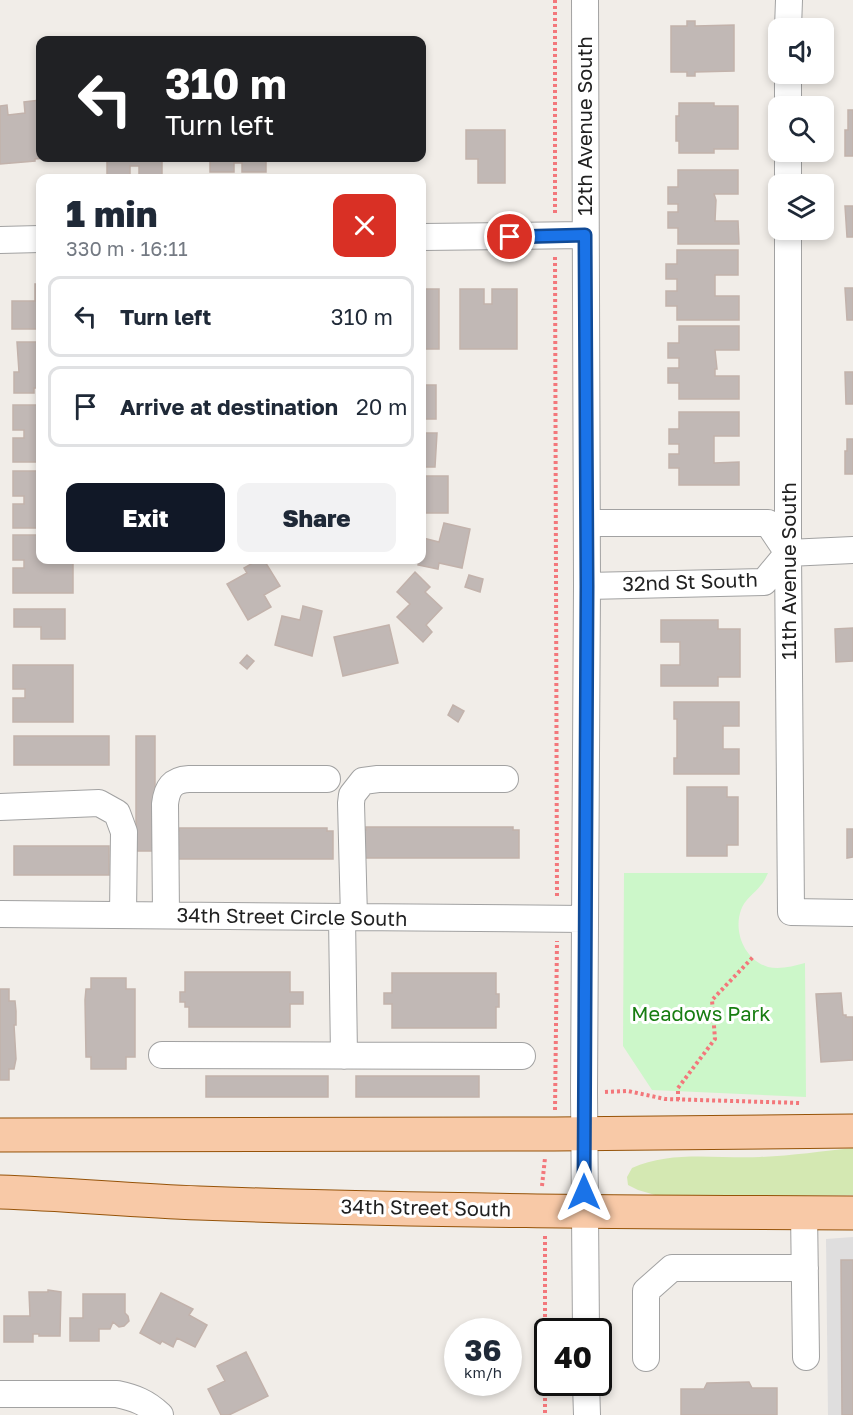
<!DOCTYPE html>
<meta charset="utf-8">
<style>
:root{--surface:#fff;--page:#f2f2f3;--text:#1f2937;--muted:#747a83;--line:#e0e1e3;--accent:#111827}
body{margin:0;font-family:"Golos Text",sans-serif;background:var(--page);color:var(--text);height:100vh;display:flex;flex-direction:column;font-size:22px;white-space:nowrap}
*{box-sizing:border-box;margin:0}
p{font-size:20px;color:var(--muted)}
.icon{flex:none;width:33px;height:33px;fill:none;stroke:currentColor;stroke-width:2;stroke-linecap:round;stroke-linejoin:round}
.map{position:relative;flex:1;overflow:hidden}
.drawer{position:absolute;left:36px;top:174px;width:390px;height:390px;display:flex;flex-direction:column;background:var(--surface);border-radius:12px;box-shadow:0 3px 9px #0003}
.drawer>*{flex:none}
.guide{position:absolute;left:36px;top:36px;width:390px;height:126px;border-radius:12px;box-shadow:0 3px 9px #0003;background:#202124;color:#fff;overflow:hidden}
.tools{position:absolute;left:768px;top:18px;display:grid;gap:12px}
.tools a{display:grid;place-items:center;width:66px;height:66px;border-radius:12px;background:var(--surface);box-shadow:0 3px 9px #0003;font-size:30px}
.speed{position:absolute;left:444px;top:1318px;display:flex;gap:12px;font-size:30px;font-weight:700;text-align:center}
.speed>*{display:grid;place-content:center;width:78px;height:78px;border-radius:50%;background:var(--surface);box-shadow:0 3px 9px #0003;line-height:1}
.speed small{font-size:15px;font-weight:400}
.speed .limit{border:3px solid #111;border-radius:9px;background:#fff;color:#111}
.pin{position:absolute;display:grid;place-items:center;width:51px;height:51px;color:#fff;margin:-26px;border:3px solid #fff;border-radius:50%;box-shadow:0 2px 6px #0007}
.me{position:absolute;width:66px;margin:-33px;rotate:0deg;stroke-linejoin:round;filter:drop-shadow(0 0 4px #0008)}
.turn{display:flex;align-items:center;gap:21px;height:126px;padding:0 30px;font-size:27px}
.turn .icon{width:78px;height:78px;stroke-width:2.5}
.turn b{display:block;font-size:42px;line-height:51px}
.round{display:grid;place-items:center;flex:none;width:63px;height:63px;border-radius:12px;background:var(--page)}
.summary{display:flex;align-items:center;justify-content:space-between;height:102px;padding:0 30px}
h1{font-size:36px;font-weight:800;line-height:45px}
.button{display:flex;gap:12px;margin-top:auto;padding:12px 30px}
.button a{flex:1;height:69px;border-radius:12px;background:var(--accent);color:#fff;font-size:24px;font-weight:800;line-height:69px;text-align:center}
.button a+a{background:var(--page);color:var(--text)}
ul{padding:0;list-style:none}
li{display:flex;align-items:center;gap:18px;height:81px;margin:0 12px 9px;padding:0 18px;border:3px solid var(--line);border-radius:12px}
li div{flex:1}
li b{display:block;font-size:22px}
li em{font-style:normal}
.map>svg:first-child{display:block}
.residential{fill:#dfdede}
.grass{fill:#d4e8b2}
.park{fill:#ccf7c9}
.building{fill:#c1b8b5;stroke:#c2b2ab;stroke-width:1.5}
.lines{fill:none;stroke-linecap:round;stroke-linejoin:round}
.minor-casing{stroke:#a2a2a2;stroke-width:28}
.major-casing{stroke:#965308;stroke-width:35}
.path{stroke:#f3777b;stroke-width:4;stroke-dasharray:3 3;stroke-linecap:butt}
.minor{stroke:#fff;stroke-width:26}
.major{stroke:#f8c9a7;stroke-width:33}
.route-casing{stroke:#114b97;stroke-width:15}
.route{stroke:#1a73e8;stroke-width:10}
.labels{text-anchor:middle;stroke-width:6;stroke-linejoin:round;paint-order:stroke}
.street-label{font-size:20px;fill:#212121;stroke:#fff}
.park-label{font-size:20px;fill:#187d12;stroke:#fff}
</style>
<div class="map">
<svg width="853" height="1415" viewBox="0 0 853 1415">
<rect width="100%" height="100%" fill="#f1ede8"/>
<!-- residential -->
<path class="residential" d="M853,1237V1415H828L826,1239Z"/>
<!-- grass -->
<path class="grass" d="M853,1148V1195L662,1197L638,1190L628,1185L627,1177L632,1168C671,1150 718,1159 760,1157C791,1156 822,1151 853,1148Z"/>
<!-- park -->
<path class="park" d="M624,873H768C766,877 764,882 761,885C755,893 744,900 741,910C733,932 745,960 768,967C780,970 793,966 805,963L806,1097L652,1090L623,1046Z"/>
<!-- building -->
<path class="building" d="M687,21H695V26L734,25V71L695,72V76H687V72H671V26H687Z
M40,100V158H46L35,159V161L0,164V106L7,105L8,115L25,113L24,102Z
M679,103H714V106H738V149H714V153H679V141H676V116H679Z
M848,110H853V156H845V130H848Z
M466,130H505V183H478V159H466Z
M107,158H162V178H139V166H130V178H107Z
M210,158H266V172H242V163H234V172H210Z
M303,158H376V159H303Z
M678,170H738V194H714L716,200L715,221H738L739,244H678V228H668V212H678V204H668V187H678Z
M845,206H853V237H847Z
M677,250H738V275H715V296H739V320H677V306H666V291H677V279H666V264H677Z
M35,284H40V323H38V329H12V301H35Z
M845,288H853V320H847Z
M422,289H439V349H422Z
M460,289H484V304H492V289H517V349H460Z
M679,326H739V350H715L717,369H715V376H739V399H679V383H668V368H679V358H668V343H679Z
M17,342H40V388H34V393H14V372H19Z
M845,372H853V404H846Z
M422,385H436V419H422Z
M13,405H40V462H13V438H24V430H13Z
M679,412H739V436H714V463L739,462V485H679V468H669V454H679V444H669V429H679Z
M422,433H437L435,467H422Z
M847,439H853V474H845V451H847Z
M13,471H40V528H13V504H24V496H13Z
M422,476H448V513H422Z
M444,523L470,529L462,568L439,563L438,569L418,565L419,560H422L423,538L439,542Z
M13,535H40V560H73V593H13V568H24V560H13Z
M258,560H264L280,586L264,595L271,607L248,620L227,584L247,573L244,568Z
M415,572L430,587L425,592L442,608L426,625L432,632L423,642L397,617L410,604L397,592Z
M469,575L483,579L480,592L465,587Z
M303,606L322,611L312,656L275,645L282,616L300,620Z
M14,609H65V639H41V627H14Z
M661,620H718V629H740V677H718V686H661V665H680V642H661Z
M389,625L398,663L343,676L334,637Z
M853,628V661L836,662L835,629Z
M247,655L254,661L247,669L240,663Z
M13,665H73V722H13V698H25V689H13Z
M674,702H739V726H723V749H739V774H674V758H677V719H674Z
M453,705L464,711L458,722L448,715Z
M14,736H109V765H14Z
M136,736H155V851H136Z
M687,787H727V797H738V845H727V856H687Z
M366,827H513V830H519V858H359V830H366Z
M179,828H327V831H333V859H175V831H179Z
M847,829H853V857L847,858Z
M14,846H109V875H14Z
M185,972H290V992H303V1004H290V1027H189V1007H185V1002H180V992H185Z
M392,973H496V994H499V1007H496V1028H392V1004H384V993H392Z
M91,978H126V989H135V1057H126V1069H91V1057H86L85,1000L86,989H91Z
M0,989H9V1001H15L16,1011V1025H14L16,1059L14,1069H9V1080H0Z
M841,993L843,1015H846V1017H853V1060L821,1062L816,994Z
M206,1076H328V1097H206Z
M356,1076H479V1097H356Z
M841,1260H853V1415H842Z
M48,1290L61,1292L60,1336H39V1334H33V1342H4V1316H30L29,1292H48Z
M161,1293L193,1309L189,1315L207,1325L195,1347L177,1338L173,1347L162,1341L160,1344L140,1333Z
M83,1294H125V1313L128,1316L129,1321L124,1326L119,1327L113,1322L110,1329H99V1341H70V1318H83Z
M246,1352L268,1396L229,1415H221L208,1389L225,1381L217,1366Z
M749,1382L752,1388H777V1415H681V1389H704L707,1383Z"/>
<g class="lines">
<defs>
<path id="minor" d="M585,0L587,586L584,1093L586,1332
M788,28L789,0
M788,106V74
M788,184V152
M788,230V553L791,912L853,913
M422,237L585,235
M0,240L40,239
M587,523H768L788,553
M587,586L764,582L788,553L853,550
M0,807L99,803L117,813L124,832L123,915
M0,914L585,919
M166,915L165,804C167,788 172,780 189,779H327
M342,917L344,1056
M354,917L351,803L352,795L363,781L378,779H505
M162,1055L522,1056
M804,1212L806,1357
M646,1358V1291L672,1268H805
M586,1383L587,1415
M0,1394H117C135,1398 146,1402 160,1415"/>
<path id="major" d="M0,1135L554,1134L853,1131
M0,1192C67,1194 133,1201 199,1203C417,1211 635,1212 853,1213"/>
</defs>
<!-- minor casing -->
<use href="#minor" class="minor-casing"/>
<!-- major casing -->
<use href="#major" class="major-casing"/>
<!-- path -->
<path class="path" d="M555,0V213
M555,257L557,897
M605,1092L628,1091L665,1099L800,1103
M678,1100V1088L715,1039L712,1000L754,956
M555,1110L557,941
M542,1186L545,1158
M545,1236V1415"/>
<!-- minor -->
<use href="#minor" class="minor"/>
<!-- major -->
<use href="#major" class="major"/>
</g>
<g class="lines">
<defs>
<path id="route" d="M510,237L585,235L587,586L584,1192"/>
</defs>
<!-- route casing -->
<use href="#route" class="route-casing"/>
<!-- route -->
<use href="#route" class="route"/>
</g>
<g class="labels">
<!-- street labels -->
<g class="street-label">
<text transform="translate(585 126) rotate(-90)" y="7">12th Avenue South</text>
<text transform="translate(789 571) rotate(-90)" y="7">11th Avenue South</text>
<text transform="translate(690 582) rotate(-2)" y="7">32nd St South</text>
<text transform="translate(292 917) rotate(1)" y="7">34th Street Circle South</text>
<text transform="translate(426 1208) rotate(1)" y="7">34th Street South</text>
</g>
<!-- park labels -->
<g class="park-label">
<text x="701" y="1021">Meadows Park</text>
</g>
</g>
</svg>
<div class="tools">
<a><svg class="icon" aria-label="sound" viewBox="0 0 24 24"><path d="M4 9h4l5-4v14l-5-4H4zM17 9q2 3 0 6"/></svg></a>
<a><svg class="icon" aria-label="search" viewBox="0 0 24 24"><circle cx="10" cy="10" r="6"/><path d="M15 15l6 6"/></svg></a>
<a><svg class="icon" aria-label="layers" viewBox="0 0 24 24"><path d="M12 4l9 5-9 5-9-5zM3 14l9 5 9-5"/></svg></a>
</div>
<div class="speed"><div>36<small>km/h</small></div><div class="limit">40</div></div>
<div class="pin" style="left:510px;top:237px;background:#d93025"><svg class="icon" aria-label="arrive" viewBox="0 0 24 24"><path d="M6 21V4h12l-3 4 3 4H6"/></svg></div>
<svg class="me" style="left:584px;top:1192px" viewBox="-20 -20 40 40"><path d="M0-17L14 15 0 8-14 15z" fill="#1a73e8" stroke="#fff" stroke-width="4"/></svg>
<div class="guide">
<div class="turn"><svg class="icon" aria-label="left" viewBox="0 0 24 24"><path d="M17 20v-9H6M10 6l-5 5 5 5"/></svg><div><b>310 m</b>Turn left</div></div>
</div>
<section class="drawer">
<div class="summary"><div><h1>1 min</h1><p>330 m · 16:11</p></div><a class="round" style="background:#d93025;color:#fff"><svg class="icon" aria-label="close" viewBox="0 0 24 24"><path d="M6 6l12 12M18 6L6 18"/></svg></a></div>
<ul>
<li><svg class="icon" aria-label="left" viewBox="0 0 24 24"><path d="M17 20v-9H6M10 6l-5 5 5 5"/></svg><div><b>Turn left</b></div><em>310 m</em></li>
<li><svg class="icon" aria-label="arrive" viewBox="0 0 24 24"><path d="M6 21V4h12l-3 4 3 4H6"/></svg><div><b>Arrive at destination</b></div><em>20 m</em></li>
</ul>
<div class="button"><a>Exit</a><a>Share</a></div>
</section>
</div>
